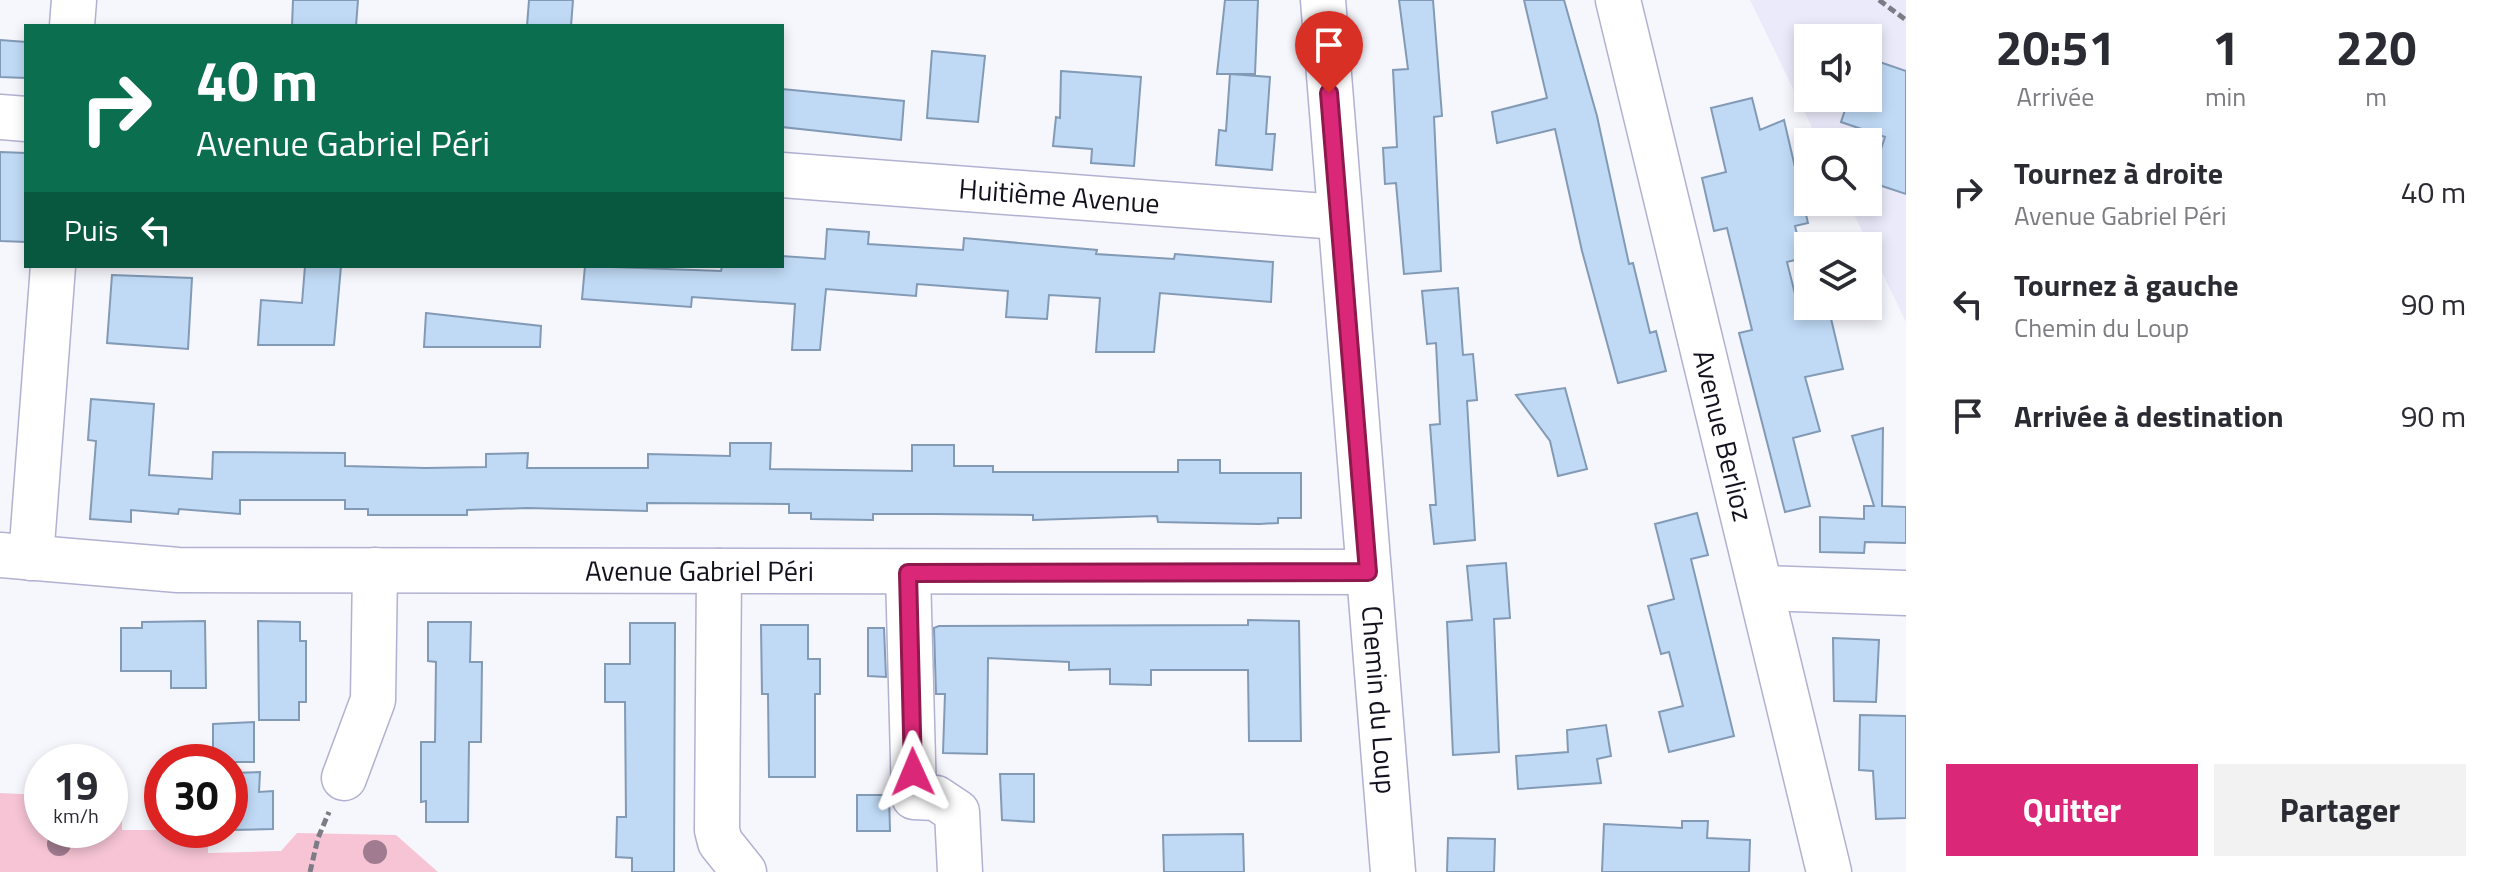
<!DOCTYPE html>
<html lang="fr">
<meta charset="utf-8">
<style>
:root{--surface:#fff;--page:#f2f2f3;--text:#2b2b33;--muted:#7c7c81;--accent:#db2777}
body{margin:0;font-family:"Titillium Web",sans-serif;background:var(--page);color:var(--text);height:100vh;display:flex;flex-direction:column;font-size:30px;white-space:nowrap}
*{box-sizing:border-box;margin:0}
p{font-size:26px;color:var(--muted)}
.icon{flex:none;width:44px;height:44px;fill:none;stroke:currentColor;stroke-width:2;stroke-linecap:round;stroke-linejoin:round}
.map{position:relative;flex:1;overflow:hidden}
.sheet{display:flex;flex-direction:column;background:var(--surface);width:600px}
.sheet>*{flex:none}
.guide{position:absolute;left:24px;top:24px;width:760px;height:244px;border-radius:0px;box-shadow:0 4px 12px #0003;background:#0b6e4f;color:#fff;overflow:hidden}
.controls{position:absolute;left:1794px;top:24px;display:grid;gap:16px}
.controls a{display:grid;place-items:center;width:88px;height:88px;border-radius:0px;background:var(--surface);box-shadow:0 4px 12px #0003;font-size:40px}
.speed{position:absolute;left:24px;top:744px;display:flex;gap:16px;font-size:40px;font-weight:700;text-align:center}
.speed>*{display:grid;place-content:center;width:104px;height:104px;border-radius:50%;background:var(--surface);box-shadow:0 4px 12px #0003;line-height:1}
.speed small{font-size:20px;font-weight:400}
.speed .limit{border:12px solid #d22;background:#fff;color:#111}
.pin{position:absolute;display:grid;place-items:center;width:68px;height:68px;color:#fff;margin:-82px -34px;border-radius:50% 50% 50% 0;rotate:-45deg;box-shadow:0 0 8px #0007}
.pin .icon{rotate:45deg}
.me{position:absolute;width:88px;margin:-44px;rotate:359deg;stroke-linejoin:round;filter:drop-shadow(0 0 6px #0008)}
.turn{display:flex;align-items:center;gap:28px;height:168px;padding:0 40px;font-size:36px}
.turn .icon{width:104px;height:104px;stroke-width:2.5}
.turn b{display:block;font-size:56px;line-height:68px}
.then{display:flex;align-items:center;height:76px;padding:0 40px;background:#0003;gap:16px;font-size:30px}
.eta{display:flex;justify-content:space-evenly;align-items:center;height:136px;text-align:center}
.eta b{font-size:48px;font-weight:700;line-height:56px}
.primary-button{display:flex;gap:16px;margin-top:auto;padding:16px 40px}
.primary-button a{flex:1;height:92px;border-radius:0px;background:var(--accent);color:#fff;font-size:32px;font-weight:700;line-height:92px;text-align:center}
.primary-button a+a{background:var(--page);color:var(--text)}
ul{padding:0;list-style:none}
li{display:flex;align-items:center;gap:24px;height:112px;padding:0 40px}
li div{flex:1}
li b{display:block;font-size:30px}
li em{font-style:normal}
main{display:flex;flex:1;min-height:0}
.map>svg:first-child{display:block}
.built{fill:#eaeafb;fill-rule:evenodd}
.green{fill:#f6c4d5}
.building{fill:#c0daf6;stroke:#829ab5;stroke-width:2}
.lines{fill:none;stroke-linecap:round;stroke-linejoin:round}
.minor-casing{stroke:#b1b1d2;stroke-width:47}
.path{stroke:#7d7c86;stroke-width:5;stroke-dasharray:8 4;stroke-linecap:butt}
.minor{stroke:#fff;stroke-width:44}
.tree{fill:#a17c90}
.route-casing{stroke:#8e194d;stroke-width:20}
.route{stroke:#db2777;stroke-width:14}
.labels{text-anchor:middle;stroke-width:7;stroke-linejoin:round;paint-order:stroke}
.street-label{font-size:28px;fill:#12111d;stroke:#f6f6fd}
</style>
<main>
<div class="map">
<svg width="1906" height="872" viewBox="0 0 1906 872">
<rect width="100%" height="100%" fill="#f6f6fd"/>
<!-- built -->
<path class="built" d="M1750,0H1906V322L1848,202H1868V142H1819ZM1808,38H1868V98H1808Z"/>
<!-- green -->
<path class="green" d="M0,793L42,795V830H110V797L122,798V830H208V853L281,851L297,833L396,835L438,872H0Z"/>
<!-- building -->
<path class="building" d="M293,0H358L356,26H292Z
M529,0H573L571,26H527Z
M1225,0H1258L1255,74H1217Z
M1399,0H1433L1442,116L1434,117L1441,271L1404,274L1396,183L1385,184L1383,148L1397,147L1393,70L1408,69Z
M1524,0H1564L1597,116L1629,264L1633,263L1650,333L1656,331L1666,371L1618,383L1582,251L1555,129L1497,143L1492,112L1547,98Z
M0,40L26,42V78L0,77Z
M932,51L985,56L978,122L927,118Z
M1868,58L1906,71V194L1870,182L1885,137L1841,122L1849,98H1868Z
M1061,71L1141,77L1134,166L1091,163L1092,149L1053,146L1056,117L1060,118Z
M1230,74L1270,77L1266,134H1275L1272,170L1216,165L1219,130L1226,131Z
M782,89L904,101L901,140L782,127Z
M1752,98L1760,130L1784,120L1808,223L1795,226L1803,258L1787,262L1798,306H1828L1843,369L1805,377L1820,431L1793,438L1810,506L1785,512L1739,333L1752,330L1727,228L1714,231L1702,178L1726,172L1711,108Z
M0,152L26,153V242L0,241Z
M827,229L869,232L868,244L963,250L964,238L1097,250L1096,254L1174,259L1175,254L1273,262L1271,302L1160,293L1154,352H1096L1100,298L1049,295L1047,319L1006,317L1008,291L917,284L916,296L826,289L820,350H792L795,304L692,297L691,307L582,299L585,266L721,271L722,266H782V256L825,259Z
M305,266H341L334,345H258L261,300L302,303Z
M112,275L192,278L188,349L107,343Z
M1458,288L1463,355L1473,354L1477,400L1467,401L1475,540L1434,544L1430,505H1436L1430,425L1440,424L1436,343L1427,344L1422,291Z
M426,313L541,326L540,347H424Z
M1565,388L1587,469L1558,476L1550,441L1516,395Z
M91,399L154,404L149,475L212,479L213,452L345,453V466L426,468L486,467V454L528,453L527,468H648V454L730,456V443H771L770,469L912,471V445H954V466H993V472H1178V460H1220V473H1301V518H1278V523L1259,524L1158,522L1157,516L1033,520V515L933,514H873V520L811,519V513H789V504L647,503V511L527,508L467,510V515H368V509H345V500H240V514L179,509L178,514L131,510V522L90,519L96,441L88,440Z
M1883,428L1882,506L1906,507V543L1865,542L1864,553L1820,552V517L1864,519V506H1874L1852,436Z
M1697,513L1708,555L1691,559L1734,736L1669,752L1659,712L1683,706L1669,652L1661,654L1648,606L1674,599L1655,524Z
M1506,563L1510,618L1494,619L1499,752L1453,755L1447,622L1472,620L1467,566Z
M1248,620L1299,621L1301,741H1249L1248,670H1151V685L1110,684V669L1069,670V662L988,658L987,754L943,753L945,694H936L934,628L939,626L1248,625Z
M205,621L206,688H171V671H121V628H142V622Z
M258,621L300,622V641H306V702H299V720H259Z
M428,622H471L470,662H482L481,742H469L468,822H426V801L421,802V742H435L436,662L428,661Z
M630,623H675L674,872H632V858L616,857L617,817H626L625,702H605V664H630Z
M761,625H808V659H820V694H815V777H769L768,694H762Z
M868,628H884L886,677L868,676Z
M1833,638L1879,640L1876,702L1834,701Z
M1860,715L1906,716V818L1876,819L1873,771L1859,770Z
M254,722V762H213V724Z
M1606,725L1611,756L1597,759L1601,783L1518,789L1516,756L1568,752L1567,730Z
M260,772L259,792L273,791V829L230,830V773Z
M1000,774H1034V822L1002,820Z
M857,795H889L890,831H857Z
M1682,821H1708L1707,838L1750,840L1749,872H1602L1604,824L1682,828Z
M1243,834L1244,872H1164L1163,835Z
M1448,838L1495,839L1494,872H1447Z"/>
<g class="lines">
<defs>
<g id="minor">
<path id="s1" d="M1323,0L1393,872"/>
<path id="s2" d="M1618,0L1829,872"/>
<path d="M72,26L74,0"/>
<path d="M0,117L26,119"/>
<path id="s3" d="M782,175L1338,217"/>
<path id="s4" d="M0,555L178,570L1368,572"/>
<path d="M31,558L53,266"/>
<path d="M719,571L717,830L720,842L744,872"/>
<path d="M908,573L914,797L936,798L957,812L960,872"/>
<path d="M1763,588L1906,593"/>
<path d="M344,778L373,700L375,570"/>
</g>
</defs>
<!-- minor casing -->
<use href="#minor" class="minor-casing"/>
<!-- path -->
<path class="path" d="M1879,0L1906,20
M310,872L318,838L329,812"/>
<!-- minor -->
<use href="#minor" class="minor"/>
</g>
<!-- trees -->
<g class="tree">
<circle cx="59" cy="844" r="12"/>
<circle cx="375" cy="852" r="12"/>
</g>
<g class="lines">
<defs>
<path id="route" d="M913,772L908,573L1368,572L1329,93"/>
</defs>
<!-- route casing -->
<use href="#route" class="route-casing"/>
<!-- route -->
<use href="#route" class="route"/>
</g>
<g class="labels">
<!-- street labels -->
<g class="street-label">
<text dy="10" stroke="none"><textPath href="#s3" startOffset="278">Huitième Avenue</textPath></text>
<text dy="10" stroke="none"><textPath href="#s2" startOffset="448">Avenue Berlioz</textPath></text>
<text dy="10" stroke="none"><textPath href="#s4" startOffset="700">Avenue Gabriel Péri</textPath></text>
<text dy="10" stroke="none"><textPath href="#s1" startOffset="702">Chemin du Loup</textPath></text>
</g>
</g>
</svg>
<div class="controls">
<a><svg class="icon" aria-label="sound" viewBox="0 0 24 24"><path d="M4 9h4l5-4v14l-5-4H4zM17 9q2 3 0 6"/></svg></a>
<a><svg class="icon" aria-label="search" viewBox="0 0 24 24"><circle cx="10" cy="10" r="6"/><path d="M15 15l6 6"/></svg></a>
<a><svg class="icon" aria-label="layers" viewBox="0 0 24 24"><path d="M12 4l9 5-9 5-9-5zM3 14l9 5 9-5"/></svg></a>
</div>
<div class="speed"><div>19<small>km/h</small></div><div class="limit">30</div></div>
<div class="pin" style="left:1329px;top:93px;background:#d93025"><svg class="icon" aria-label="arrive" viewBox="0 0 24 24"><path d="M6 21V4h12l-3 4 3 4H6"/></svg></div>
<svg class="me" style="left:913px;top:772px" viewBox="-20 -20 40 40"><path d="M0-17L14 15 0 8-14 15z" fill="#db2777" stroke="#fff" stroke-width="4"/></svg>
<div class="guide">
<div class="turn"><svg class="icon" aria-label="right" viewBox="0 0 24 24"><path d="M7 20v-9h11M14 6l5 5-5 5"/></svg><div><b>40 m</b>Avenue Gabriel Péri</div></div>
<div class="then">Puis<svg class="icon" aria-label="left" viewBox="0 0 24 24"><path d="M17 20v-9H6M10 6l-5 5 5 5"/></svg></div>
</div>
</div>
<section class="sheet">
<div class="eta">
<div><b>20:51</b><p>Arrivée</p></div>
<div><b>1</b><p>min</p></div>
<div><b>220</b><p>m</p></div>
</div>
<ul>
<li><svg class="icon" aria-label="right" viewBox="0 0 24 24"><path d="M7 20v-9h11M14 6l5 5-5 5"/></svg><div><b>Tournez à droite</b><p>Avenue Gabriel Péri</p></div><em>40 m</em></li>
<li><svg class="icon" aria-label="left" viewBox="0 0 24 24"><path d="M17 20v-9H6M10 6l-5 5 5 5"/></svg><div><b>Tournez à gauche</b><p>Chemin du Loup</p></div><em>90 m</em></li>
<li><svg class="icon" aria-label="arrive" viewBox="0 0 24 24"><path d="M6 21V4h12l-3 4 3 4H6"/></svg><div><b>Arrivée à destination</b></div><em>90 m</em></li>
</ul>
<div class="primary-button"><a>Quitter</a><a>Partager</a></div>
</section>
</main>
